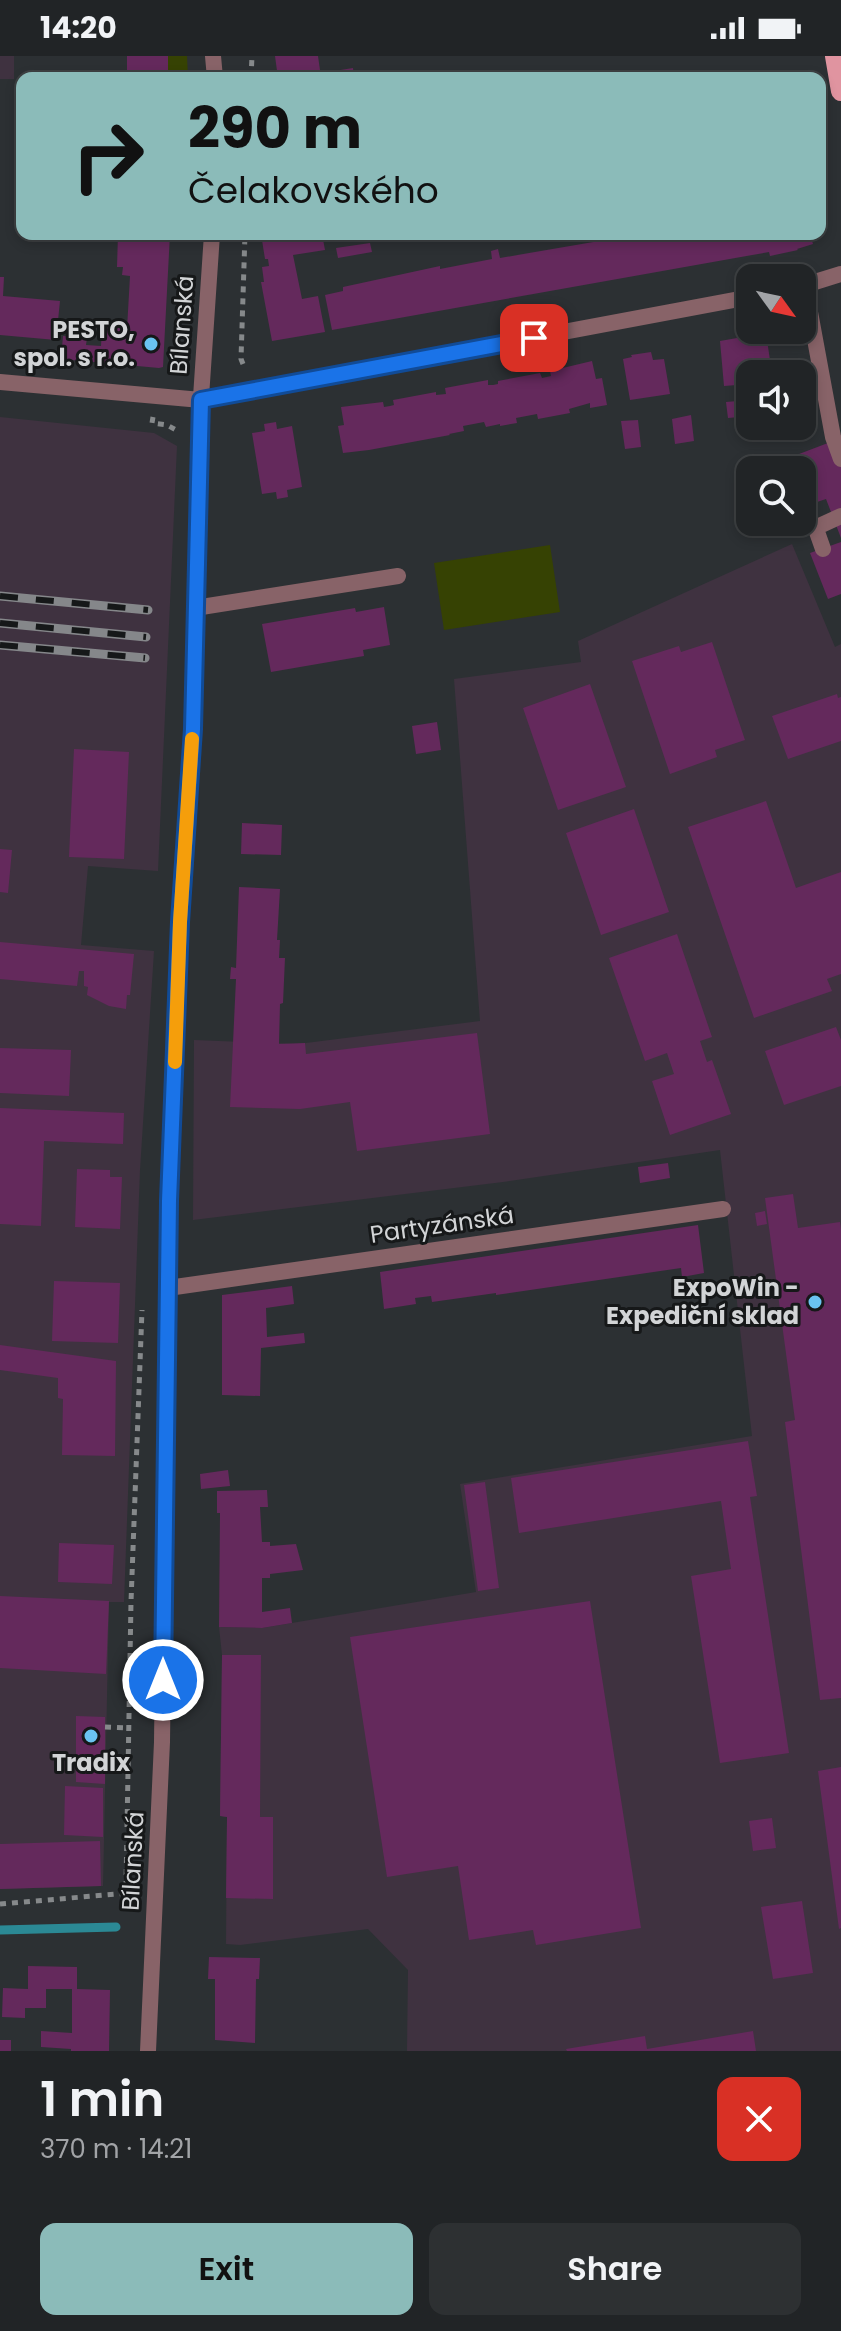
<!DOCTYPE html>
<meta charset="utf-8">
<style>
:root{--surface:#212426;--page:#2d3032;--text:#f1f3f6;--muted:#a2a4a7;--line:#3e4143;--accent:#8bbbb9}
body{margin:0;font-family:Poppins,sans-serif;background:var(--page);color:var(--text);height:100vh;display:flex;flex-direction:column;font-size:30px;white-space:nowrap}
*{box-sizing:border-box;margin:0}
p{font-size:26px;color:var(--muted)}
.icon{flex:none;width:44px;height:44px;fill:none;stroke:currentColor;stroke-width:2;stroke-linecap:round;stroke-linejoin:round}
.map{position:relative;height:1995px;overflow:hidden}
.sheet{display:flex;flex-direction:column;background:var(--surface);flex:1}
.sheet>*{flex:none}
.top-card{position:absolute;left:16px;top:16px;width:810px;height:168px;border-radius:16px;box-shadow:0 4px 12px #0003,0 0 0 2px var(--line);background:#8bbbb9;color:#111;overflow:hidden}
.needle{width:52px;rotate:123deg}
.tools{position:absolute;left:736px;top:208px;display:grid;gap:16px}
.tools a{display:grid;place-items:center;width:80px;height:80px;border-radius:16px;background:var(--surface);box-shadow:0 4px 12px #0003,0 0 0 2px var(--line);font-size:40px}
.pin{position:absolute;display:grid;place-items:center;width:68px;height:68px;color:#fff;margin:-34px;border-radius:16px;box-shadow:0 4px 12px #0006}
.me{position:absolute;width:88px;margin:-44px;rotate:0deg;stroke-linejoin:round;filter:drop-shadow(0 0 6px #0008)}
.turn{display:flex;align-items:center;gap:28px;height:168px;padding:0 40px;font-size:36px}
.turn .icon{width:104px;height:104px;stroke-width:2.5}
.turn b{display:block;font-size:56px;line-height:68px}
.round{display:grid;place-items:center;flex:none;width:84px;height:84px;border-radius:16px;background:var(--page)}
.headline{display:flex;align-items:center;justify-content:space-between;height:136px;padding:0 40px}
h1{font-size:48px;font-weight:600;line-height:60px}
.action{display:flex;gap:16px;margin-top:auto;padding:16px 40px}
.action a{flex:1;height:92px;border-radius:16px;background:var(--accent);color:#111;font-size:32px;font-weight:600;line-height:92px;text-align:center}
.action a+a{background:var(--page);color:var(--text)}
.status{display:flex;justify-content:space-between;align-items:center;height:56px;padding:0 40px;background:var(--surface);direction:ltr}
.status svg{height:22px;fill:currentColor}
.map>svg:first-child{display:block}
.industrial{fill:#3f3240}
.green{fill:#364203}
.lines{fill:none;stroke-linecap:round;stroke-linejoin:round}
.stream{stroke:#2b8995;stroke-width:9}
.building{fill:#64295c}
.path{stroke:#86898b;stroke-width:5;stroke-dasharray:6 6;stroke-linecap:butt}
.service{stroke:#886368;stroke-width:16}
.minor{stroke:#886368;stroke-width:16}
.primary{stroke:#e094a0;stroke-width:20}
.rail-casing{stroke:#85878a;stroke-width:9}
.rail{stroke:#161819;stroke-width:6;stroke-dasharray:18;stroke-linecap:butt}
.route-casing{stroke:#114b97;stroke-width:20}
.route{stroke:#1a73e8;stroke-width:14}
.slow{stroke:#f59e0b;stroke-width:14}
.poi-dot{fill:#6ac3f1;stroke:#161819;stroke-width:3}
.labels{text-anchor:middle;stroke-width:6;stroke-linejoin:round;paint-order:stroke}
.street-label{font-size:24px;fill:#d2d4d6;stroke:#161819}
.poi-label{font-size:24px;font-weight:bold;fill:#d2d4d6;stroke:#161819;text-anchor:end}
</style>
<div class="status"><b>14:20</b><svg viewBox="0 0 49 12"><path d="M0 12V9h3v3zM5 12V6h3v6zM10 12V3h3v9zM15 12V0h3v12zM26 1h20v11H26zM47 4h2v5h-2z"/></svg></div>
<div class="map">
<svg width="841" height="1995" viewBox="0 0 841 1995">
<rect width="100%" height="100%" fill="#2c3033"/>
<!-- industrial -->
<path class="industrial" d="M0,0H14V23H0Z
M0,361L154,377L177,390L158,815L88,810L81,889L154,895L140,1114L124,1546H109L103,1830L0,1833Z
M792,488L835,591L841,588V1995H407L408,1914L368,1873L240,1889L226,1888L227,1761L220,1760L222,1599L219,1571L262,1572L476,1536L460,1428L752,1380L720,1094L503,1126L193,1164L194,984L298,988L480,965L454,623L581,606L578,585Z"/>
<!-- green -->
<path class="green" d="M168,0H187L188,22H168Z
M550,489L560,556L444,574L434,507Z"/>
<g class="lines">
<!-- stream -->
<path class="stream" d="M0,1874L116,1871"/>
</g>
<!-- building -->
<path class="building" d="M127,0H168V22H127Z
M275,0H318L320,14H328V16L353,12L354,22H278Z
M118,178H170L163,311L159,312L61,303L63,280L87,282L86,289L101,290L102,270L127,273L130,220L122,219L123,211H117Z
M261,178H322L325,194L293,199L302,243L318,240L325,276L272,285L261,226H264L262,211L269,210L268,203H265Z
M640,178H810L813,188L797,193L798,194L770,200L769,196L332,274L325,239L343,235V231L440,210V213L492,203L491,195L498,193L500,202Z
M370,187L372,196L338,202L336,192Z
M0,221H4L3,240L60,245L56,284L0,279Z
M766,277L772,318H750V324L737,327V329L724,330L720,285Z
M651,296L653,304L664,303L670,338L630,344L623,303L632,301L631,299Z
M592,305L596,323L602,322L607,349L590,352V347L569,353L570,357L538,363L537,358L516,362L517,367L500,370V368L486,371L484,366L463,370L464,375L449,378L450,379L369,394L343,397L338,370L344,369L341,351L383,346L384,351L390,350L394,349L393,344L436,336V339L446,338L445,332L488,324V329H493L498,328V325L540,317L542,322L551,320L550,315Z
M738,345L739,361L728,362L726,346Z
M691,359L694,385L675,388L672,363Z
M638,364L641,391L625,393L621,365Z
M276,366L277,373L292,370L302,431L287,434L288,441L277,443L276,436L262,438L252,377L265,375L264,368Z
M841,382V482L826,443L805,450L802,443V414H791L786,403Z
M841,486V538L828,543L810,497Z
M384,551L390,589L363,594L364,600L271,616L262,568L355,552L356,556Z
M712,586L745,684L715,694L717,701L670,718L632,605L679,590L681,596Z
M590,628L626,731L558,754L523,652Z
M837,638L838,642L841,641V685L788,703L772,660Z
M437,666L441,694L416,698L412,670Z
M74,693L129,696L124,803L69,801Z
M766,745L796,832L841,816V918L827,923L832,935L754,962L688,771Z
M634,753L669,856L601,879L566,777Z
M242,767L282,769L281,799L241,798Z
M0,793L12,794L8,837L0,836Z
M239,831L280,833L277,884H280L279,902H285L283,947L280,948L279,988L305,987L306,998L477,977L490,1078L357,1095L350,1046L300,1053L230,1051L236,923H230L231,911L236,912Z
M677,878L712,981L700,985L707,1006L712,1004L731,1058L670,1079L652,1025L674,1018L667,997L645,1005L609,902Z
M0,886L134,898L130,939H127L126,953L109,950L87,939L88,931L84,930V915H79L77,930L0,923Z
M836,971L841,984V1030L784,1049L765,995Z
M0,992L71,994L69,1040L0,1037Z
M0,1052L124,1057L123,1088L44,1085L41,1170L0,1168Z
M668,1107L670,1122L640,1127L638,1111Z
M77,1113L110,1114V1121H122L120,1173L75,1171Z
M793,1138L798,1172L840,1166L841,1174V1642L820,1644L785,1366L795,1364L765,1142Z
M765,1155L767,1168L757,1170L755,1157Z
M698,1169L704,1217L682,1221L681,1212L496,1239V1237L432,1246L431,1240L415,1242L416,1248L384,1253L380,1216Z
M54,1225L120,1227L118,1287L52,1285Z
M292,1230L294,1248L266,1252L267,1281L304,1277L305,1287L261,1292L260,1340L222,1339V1239Z
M0,1289L116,1305L115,1400L62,1399L63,1343L58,1342V1322L0,1314Z
M748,1385L757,1440L750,1441L789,1697L720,1707L691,1520L731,1513L721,1445L519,1477L511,1422Z
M228,1414L230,1430L201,1433L200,1418Z
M485,1426L499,1532L478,1535L464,1429Z
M267,1434L268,1451H260L262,1486H270V1490L296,1488L303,1514L270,1518V1522H262V1556L290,1552L292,1567L262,1572L219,1571L220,1457H217V1435Z
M59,1487L114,1489L112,1528L58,1526Z
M0,1540L109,1545L106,1618L0,1612Z
M590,1545L641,1872L536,1889L533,1874L469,1884L458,1810L387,1821L350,1581Z
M222,1599H261L260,1761H273V1843L226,1842L227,1761L220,1760Z
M76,1660L105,1661V1728L76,1726Z
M841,1711V1872L839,1873L818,1715Z
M65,1730L103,1732V1781L64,1779Z
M772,1762L776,1792L753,1795L749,1765Z
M100,1785L101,1830L0,1833V1788Z
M802,1845L813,1917L773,1923L761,1851Z
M209,1901L260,1902L259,1923H256L255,1987L215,1984V1923H208Z
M28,1910L77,1911V1933L110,1934L109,1995H71V1993L41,1991V1975L72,1977V1933H46V1952H25V1962L2,1961L3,1932L28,1933Z
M753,1975L756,1995H567L566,1993L645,1980L647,1993Z
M0,1984H11V1995H0Z"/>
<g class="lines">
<!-- path -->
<path class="path" d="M251,22L252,0
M243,308L241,303L245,178
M153,361L152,367L167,369L178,375
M105,1671L129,1672
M131,1842L126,1829L131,1546L142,1254
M0,1848L129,1837"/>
<!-- service -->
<path class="service" d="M805,229L833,381L841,403
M823,493L817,476V471L841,460
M195,552L398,520"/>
<!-- minor -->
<path class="minor" d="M213,0L215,22
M802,230L841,218
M0,326L201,344L750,241
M168,1232L723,1153
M148,1995L162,1686L169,1145L180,866L193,673L200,356L212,178"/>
<!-- primary -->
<path class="primary" d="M835,0L841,35"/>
<defs>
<path id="rail" d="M0,540L148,554
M0,567L146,581
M0,589L145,602"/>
</defs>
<!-- rail casing -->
<use href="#rail" class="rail-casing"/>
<!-- rail -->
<use href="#rail" class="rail"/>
</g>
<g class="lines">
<defs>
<path id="route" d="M163,1624L169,1145L180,866L193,673L201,344L534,282"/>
</defs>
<!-- route casing -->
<use href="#route" class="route-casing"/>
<!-- route -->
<use href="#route" class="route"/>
<!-- slow -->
<path class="slow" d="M175,1006L180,866L192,683"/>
</g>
<!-- markers -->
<g class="poi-dot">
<circle cx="151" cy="288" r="8"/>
<circle cx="815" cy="1246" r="8"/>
<circle cx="91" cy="1680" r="8"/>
</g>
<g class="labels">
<!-- street labels -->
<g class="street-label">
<text transform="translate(182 269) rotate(-86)" y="8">Bílanská</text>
<text transform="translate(442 1169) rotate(-8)" y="8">Partyzánská</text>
<text transform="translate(133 1805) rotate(-87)" y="8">Bílanská</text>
</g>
<!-- poi labels -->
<g class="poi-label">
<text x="135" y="282">PESTO,<tspan x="135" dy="28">spol. s r.o.</tspan></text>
<text x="799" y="1240">ExpoWin -<tspan x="799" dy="28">Expediční sklad</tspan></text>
<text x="91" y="1715" text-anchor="middle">Tradix</text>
</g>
</g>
</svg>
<div class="tools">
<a><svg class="needle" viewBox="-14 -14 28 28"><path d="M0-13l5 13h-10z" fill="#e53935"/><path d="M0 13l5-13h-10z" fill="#a2a4a7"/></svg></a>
<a><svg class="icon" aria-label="sound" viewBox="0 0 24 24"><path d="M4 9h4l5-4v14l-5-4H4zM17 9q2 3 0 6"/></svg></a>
<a><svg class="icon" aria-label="search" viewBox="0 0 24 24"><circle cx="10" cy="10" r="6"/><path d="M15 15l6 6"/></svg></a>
</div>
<div class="pin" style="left:534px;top:282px;background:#d93025"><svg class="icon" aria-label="arrive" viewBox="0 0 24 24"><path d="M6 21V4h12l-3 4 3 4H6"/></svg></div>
<svg class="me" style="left:163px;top:1624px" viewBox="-20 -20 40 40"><circle r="17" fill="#1a73e8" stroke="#fff" stroke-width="3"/><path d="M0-11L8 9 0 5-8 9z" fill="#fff"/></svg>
<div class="top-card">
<div class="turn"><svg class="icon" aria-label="right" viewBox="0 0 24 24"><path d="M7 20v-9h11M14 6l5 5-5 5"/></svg><div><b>290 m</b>Čelakovského</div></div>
</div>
</div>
<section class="sheet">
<div class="headline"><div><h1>1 min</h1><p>370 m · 14:21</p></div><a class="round" style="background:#d93025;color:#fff"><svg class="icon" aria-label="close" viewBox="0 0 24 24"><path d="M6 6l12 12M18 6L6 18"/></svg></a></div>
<div class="action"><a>Exit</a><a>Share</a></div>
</section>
